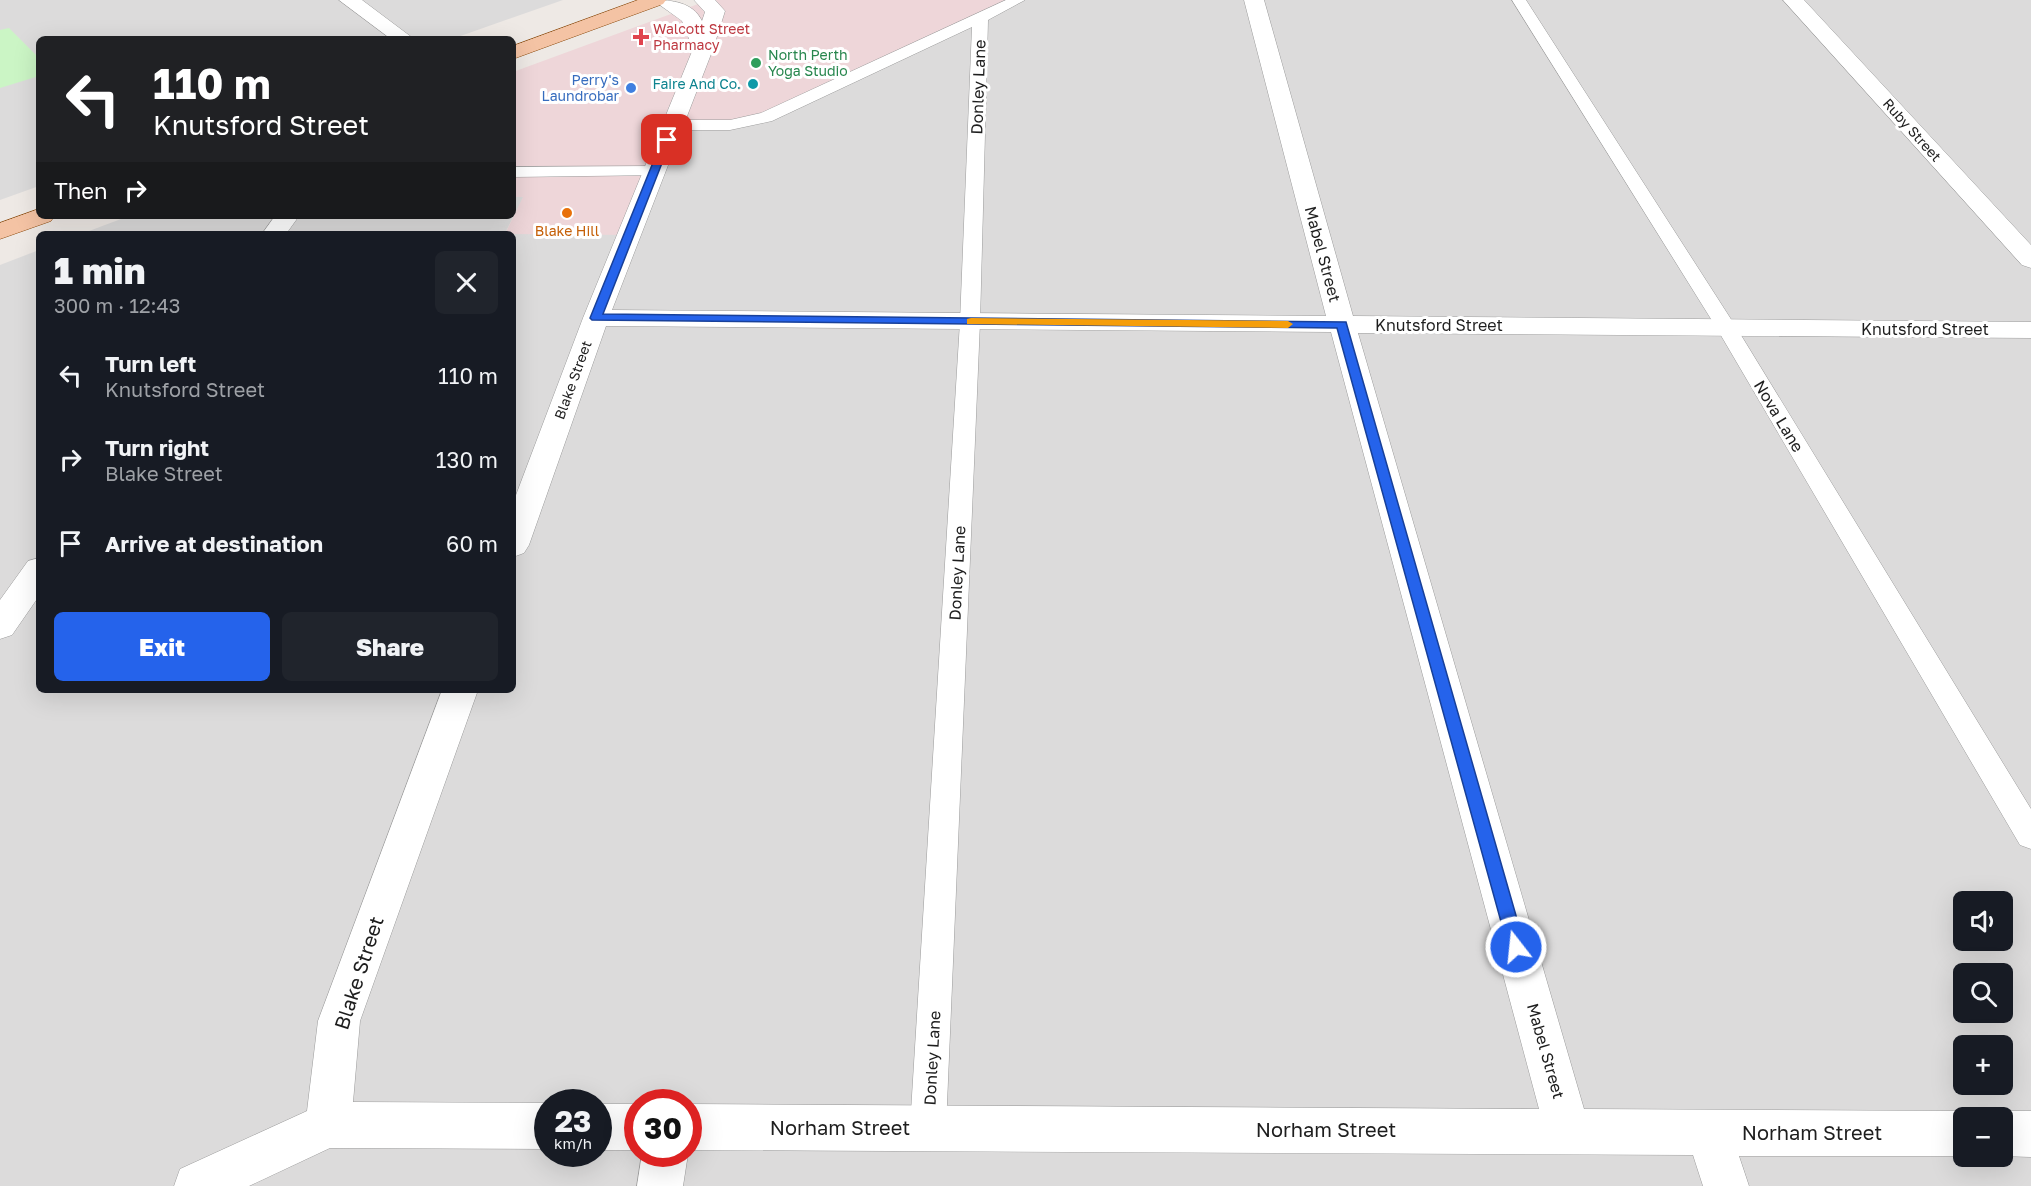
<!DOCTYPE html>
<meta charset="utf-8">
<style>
:root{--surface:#171b24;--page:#20242c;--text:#f1f3f6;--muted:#9ea1a6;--accent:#2563eb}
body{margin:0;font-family:"Golos Text",sans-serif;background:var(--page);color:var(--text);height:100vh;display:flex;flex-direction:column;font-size:22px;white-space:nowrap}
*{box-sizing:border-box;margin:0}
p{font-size:20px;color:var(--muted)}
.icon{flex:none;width:33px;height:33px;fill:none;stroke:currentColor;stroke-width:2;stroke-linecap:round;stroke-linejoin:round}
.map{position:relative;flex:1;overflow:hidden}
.sheet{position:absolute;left:36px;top:231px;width:480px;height:462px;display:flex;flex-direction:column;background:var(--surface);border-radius:9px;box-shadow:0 6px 24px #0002}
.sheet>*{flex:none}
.guide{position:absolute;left:36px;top:36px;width:480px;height:183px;border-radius:9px;box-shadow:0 6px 24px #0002;background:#202124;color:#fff;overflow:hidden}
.fabs{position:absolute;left:1953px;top:891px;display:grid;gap:12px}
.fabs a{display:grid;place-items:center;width:60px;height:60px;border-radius:9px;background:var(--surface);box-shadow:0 6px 24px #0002;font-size:30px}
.speed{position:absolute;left:534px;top:1089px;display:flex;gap:12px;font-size:30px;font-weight:700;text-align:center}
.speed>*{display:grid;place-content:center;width:78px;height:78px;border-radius:50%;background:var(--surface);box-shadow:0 6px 24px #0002;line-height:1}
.speed small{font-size:15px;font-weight:400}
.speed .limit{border:9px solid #d22;background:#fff;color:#111}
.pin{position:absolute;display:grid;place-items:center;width:51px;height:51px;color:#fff;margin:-26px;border-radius:12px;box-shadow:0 3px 9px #0006}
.me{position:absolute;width:66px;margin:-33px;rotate:344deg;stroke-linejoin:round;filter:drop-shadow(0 0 4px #0008)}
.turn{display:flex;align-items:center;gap:21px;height:126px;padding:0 18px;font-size:27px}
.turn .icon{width:78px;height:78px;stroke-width:2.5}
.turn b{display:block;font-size:42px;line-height:51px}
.then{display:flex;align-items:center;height:57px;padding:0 18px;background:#0003;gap:12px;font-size:22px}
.round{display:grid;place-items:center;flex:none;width:63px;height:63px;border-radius:9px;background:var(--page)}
.summary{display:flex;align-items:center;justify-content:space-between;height:102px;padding:0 18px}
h1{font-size:36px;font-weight:800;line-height:45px}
.primary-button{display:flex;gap:12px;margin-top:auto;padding:12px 18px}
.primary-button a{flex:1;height:69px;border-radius:9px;background:var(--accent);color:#fff;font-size:24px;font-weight:800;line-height:69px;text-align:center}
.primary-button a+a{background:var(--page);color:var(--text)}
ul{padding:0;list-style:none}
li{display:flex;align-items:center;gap:18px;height:84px;padding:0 18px}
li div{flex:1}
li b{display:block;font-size:22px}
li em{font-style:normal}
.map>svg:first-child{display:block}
.residential{fill:#dcdbdb;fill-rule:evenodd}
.commercial{fill:#eed6d9}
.park{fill:#cbf5c5}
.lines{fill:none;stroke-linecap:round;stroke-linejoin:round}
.service-casing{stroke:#9b9b9b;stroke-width:1}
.minor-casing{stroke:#9b9b9b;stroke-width:1}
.tertiary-casing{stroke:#9b9b9b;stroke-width:1}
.primary-casing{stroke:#8b4a0d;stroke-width:1}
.service{fill:#fff;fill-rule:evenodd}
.minor{fill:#fff;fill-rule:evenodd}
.tertiary{fill:#fff;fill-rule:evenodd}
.primary{fill:#f4c3a4;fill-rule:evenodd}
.route{fill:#2563eb;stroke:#184099;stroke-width:1.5}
.slow{fill:#f59e0b}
.health-dot{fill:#e0444e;stroke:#fff;stroke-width:2}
.leisure-dot{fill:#2e9e5b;stroke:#fff;stroke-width:2}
.culture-dot{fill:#0f9aa8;stroke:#fff;stroke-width:2}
.shop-dot{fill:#3f7fe0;stroke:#fff;stroke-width:2}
.food-dot{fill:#e8710a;stroke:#fff;stroke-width:2}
.labels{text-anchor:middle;stroke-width:6;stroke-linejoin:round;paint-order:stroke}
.far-health-label{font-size:14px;fill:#be3a42;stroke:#fff;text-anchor:start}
.far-leisure-label{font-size:14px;fill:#27864d;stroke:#fff;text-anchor:start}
.far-shop-label{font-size:14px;fill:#366cbe;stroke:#fff;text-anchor:end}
.far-culture-label{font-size:14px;fill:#0d838f;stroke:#fff;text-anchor:end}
.far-street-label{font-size:14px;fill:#1e1e1e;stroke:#fff}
.far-food-label{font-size:14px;fill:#c56008;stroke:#fff}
.street-label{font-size:16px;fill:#1e1e1e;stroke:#fff}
.near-street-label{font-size:20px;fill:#1e1e1e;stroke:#fff}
</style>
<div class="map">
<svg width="2031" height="1186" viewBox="0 0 2031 1186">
<rect width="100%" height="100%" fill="#eee9e5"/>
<!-- residential -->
<path class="residential" d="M0,0H563L452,39H39V186L0,200Z
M1019,0H2031V1186H0V265L39,250V690H513V234H81L129,216H513V197H524L505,233L673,125ZM1964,902H2002V940H1964ZM1964,974H2002V1012H1964ZM1964,1046H2002V1084H1964ZM548,1102H598V1154H548ZM638,1102H688V1154H638ZM1964,1118H2002V1156H1964Z"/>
<!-- commercial -->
<path class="commercial" d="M709,0H1019L766,117L673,125L628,235L505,234L523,197H513V72Z"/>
<!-- park -->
<path class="park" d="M9,28L39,58V76L0,88V30Z"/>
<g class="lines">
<defs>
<path id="service" d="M1006,0H1025L988,20L980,322L946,1128L940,1140L928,1146L916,1140L910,1128L960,322L972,27L772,121L730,130H673L667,129L664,125L667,121L673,120H730L761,113Z
M1512,0H1526L1736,327L2031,809V849L2020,845L1716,327Z
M655,166L661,167L664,171L661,175L513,177V167Z"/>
<path id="minor" d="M339,0H362L414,39H391Z
M653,0C672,0 693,2 702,21L705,12L694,0H715L725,11L713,49L612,310L1326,316L1244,0H1264L1353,316L2031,322V338L1358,333L1584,1109L1964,1111L1979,1118H1964L1965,1156H1739L1749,1186H1703L1693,1155L688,1150V1104L1539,1109L1331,332L606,326L529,545L524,553L513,557V503L583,318L693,49L682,21Z
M1783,0H1804L2031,245V268L2022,265Z
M442,690H478L360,1021L353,1102L548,1103V1149L330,1148L249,1186H174L180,1169L307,1111L318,1021Z
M598,1104H638V1150H598Z
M2002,1111H2031V1157L2001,1156L2002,1118H1987Z
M642,1154H688L683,1186H637Z"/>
<path id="tertiary" d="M275,216H299L286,234H262Z
M39,558V596L12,635L0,639V600L28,561Z"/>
<path id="primary" d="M638,0H666L663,4L513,59V46Z
M39,209V216H54L51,221L0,239V223Z"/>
</defs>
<!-- service casing -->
<use href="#service" class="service-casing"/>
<!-- minor casing -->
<use href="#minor" class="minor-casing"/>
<!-- tertiary casing -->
<use href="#tertiary" class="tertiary-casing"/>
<!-- primary casing -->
<use href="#primary" class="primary-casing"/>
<!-- service -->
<use href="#service" class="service"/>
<!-- minor -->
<use href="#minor" class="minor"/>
<!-- tertiary -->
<use href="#tertiary" class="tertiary"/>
<!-- primary -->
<use href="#primary" class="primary"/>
</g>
<!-- route -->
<path class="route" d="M663,138L671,140L603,314L1346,322L1525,947L1522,952L1516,955L1510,952L1508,947L1337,328L592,320L590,318Z"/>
<!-- slow -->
<path class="slow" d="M971,318L1288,321L1293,324L1288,328L967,324V319Z"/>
<!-- markers -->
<path class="health-dot" d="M638 28h6v6h6v6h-6v6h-6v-6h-6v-6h6z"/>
<circle class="leisure-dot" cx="756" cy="63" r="6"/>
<circle class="culture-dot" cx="753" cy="84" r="6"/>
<circle class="shop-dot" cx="631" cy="88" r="6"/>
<circle class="food-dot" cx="567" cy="213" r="6"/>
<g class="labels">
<!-- far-health labels -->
<g class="far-health-label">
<text x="653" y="34">Walcott Street<tspan x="653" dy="16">Pharmacy</tspan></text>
</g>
<!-- far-leisure labels -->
<g class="far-leisure-label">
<text x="768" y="60">North Perth<tspan x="768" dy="16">Yoga Studio</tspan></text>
</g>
<!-- far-shop labels -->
<g class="far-shop-label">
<text x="619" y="85">Perry's<tspan x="619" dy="16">Laundrobar</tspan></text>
</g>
<!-- far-culture labels -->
<g class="far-culture-label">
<text x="741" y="89">Faire And Co.</text>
</g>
<!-- far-street labels -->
<g class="far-street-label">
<text transform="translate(1912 130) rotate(48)" y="5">Ruby Street</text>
<text transform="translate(573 380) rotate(-70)" y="5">Blake Street</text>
</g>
<!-- far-food labels -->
<g class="far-food-label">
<text x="567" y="236">Blake Hill</text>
</g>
<!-- street labels -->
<g class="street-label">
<text transform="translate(978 87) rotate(-88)" y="6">Donley Lane</text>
<text transform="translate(1323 254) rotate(75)" y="6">Mabel Street</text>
<text x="1439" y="331">Knutsford Street</text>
<text x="1925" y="335">Knutsford Street</text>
<text transform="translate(1779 416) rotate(59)" y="6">Nova Lane</text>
<text transform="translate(957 573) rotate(-87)" y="6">Donley Lane</text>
<text transform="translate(1546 1051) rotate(74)" y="6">Mabel Street</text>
<text transform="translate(932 1058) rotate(-87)" y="6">Donley Lane</text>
</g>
<!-- near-street labels -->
<g class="near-street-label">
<text transform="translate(359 973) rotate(-72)" y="7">Blake Street</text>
<text x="840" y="1135">Norham Street</text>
<text x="1326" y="1137">Norham Street</text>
<text x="1812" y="1140">Norham Street</text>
</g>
</g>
</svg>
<div class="fabs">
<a><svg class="icon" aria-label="sound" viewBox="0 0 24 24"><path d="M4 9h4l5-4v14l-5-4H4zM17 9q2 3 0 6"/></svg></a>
<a><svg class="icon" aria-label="search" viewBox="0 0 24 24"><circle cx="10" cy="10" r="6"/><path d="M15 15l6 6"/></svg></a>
<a>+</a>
<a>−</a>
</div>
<div class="speed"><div>23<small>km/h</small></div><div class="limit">30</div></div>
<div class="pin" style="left:667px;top:140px;background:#d93025"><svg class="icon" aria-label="arrive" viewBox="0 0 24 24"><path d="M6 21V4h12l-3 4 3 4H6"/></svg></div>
<svg class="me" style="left:1516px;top:947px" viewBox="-20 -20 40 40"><circle r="17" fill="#2563eb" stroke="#fff" stroke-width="3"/><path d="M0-11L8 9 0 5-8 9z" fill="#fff"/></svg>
<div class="guide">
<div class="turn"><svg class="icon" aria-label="left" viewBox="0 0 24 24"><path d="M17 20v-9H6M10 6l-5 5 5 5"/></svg><div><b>110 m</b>Knutsford Street</div></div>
<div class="then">Then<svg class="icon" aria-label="right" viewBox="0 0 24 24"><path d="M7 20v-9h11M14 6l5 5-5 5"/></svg></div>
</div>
<section class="sheet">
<div class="summary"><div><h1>1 min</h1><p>300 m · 12:43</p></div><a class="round"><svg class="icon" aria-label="close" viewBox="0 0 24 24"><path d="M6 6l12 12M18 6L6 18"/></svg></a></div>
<ul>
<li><svg class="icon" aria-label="left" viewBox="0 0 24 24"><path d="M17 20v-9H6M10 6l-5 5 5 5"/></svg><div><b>Turn left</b><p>Knutsford Street</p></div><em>110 m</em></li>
<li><svg class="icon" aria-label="right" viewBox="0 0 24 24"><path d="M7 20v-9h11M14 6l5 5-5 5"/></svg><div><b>Turn right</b><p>Blake Street</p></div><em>130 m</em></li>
<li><svg class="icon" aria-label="arrive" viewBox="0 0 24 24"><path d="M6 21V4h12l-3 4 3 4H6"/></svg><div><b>Arrive at destination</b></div><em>60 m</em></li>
</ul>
<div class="primary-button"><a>Exit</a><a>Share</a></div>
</section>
</div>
